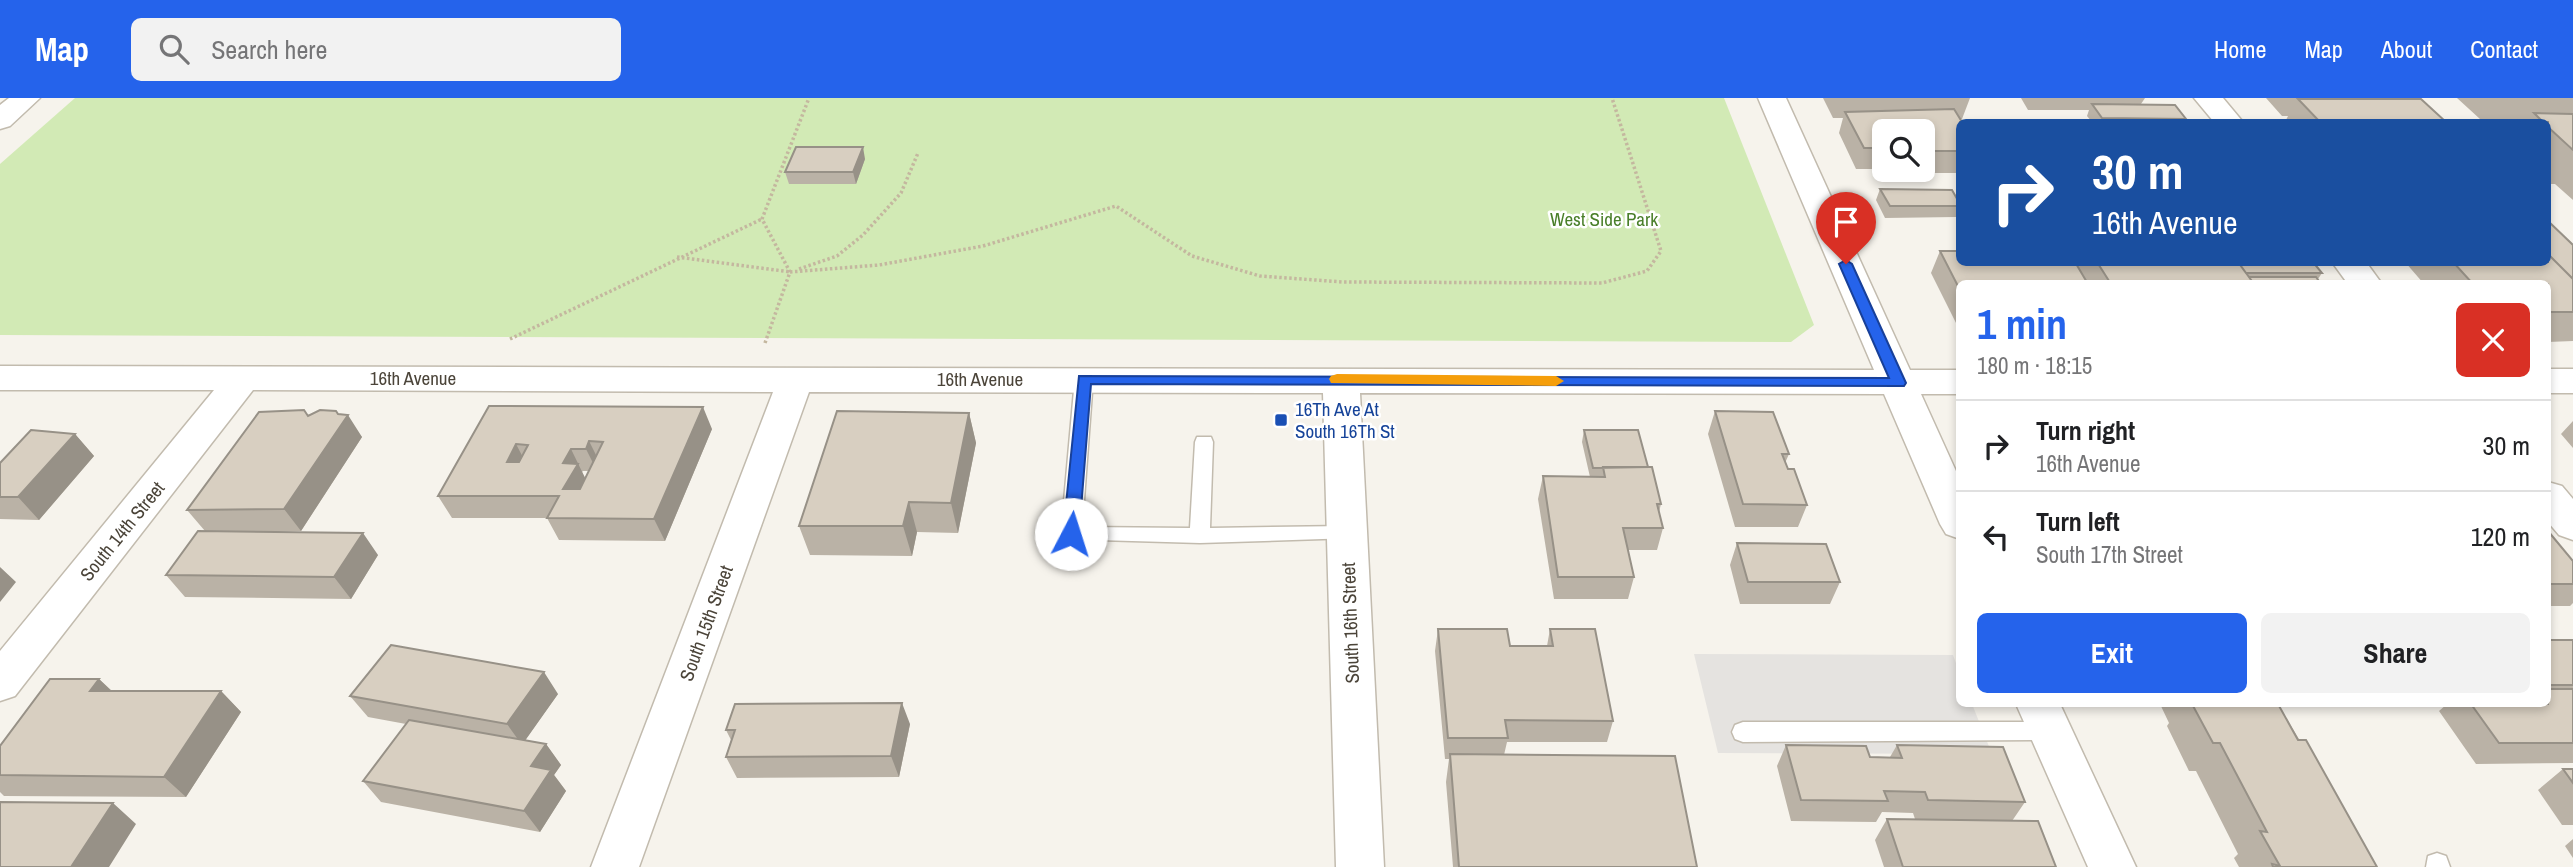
<!DOCTYPE html>
<meta charset="utf-8">
<style>
:root{--surface:#fff;--page:#f2f2f2;--text:#202124;--muted:#757577;--line:#e0e0e0;--accent:#2563eb}
body{margin:0;font-family:"Archivo Narrow",sans-serif;background:var(--page);color:var(--text);height:100vh;display:flex;flex-direction:column;font-size:26px;white-space:nowrap}
*{box-sizing:border-box;margin:0}
p{font-size:23px;color:var(--muted)}
.icon{flex:none;width:38px;height:38px;fill:none;stroke:currentColor;stroke-width:2;stroke-linecap:round;stroke-linejoin:round}
.map{position:relative;flex:1;overflow:hidden}
.drawer{position:absolute;left:1956px;top:182px;width:595px;height:427px;display:flex;flex-direction:column;background:var(--surface);border-radius:10px;box-shadow:0 4px 10px #0003}
.drawer>*{flex:none}
.top-card{position:absolute;left:1956px;top:21px;width:595px;height:147px;border-radius:10px;box-shadow:0 4px 10px #0003;background:#1a4fa0;color:#fff;overflow:hidden}
.fabs{position:absolute;left:1872px;top:21px;display:grid;gap:14px}
.fabs a{display:grid;place-items:center;width:63px;height:63px;border-radius:10px;background:var(--surface);box-shadow:0 4px 10px #0003;font-size:35px}
.pin{position:absolute;display:grid;place-items:center;width:60px;height:60px;color:#fff;margin:-72px -30px;border-radius:50% 50% 50% 0;rotate:-45deg;box-shadow:0 0 7px #0007}
.pin .icon{rotate:45deg}
.me{position:absolute;width:77px;margin:-38px;rotate:5deg;stroke-linejoin:round;filter:drop-shadow(0 0 5px #0008)}
.turn{display:flex;align-items:center;gap:24px;height:147px;padding:0 21px;font-size:32px}
.turn .icon{width:91px;height:91px;stroke-width:2.5}
.turn b{display:block;font-size:49px;line-height:60px}
.round{display:grid;place-items:center;flex:none;width:74px;height:74px;border-radius:10px;background:var(--page)}
.summary{display:flex;align-items:center;justify-content:space-between;height:119px;padding:0 21px}
h1{font-size:42px;font-weight:700;line-height:52px;color:var(--accent)}
.cta{display:flex;gap:14px;margin-top:auto;padding:14px 21px}
.cta a{flex:1;height:80px;border-radius:10px;background:var(--accent);color:#fff;font-size:28px;font-weight:700;line-height:80px;text-align:center}
.cta a+a{background:var(--page);color:var(--text)}
ul{padding:0;list-style:none}
li{display:flex;align-items:center;gap:21px;height:91px;padding:0 21px;border-top:2px solid var(--line)}
li div{flex:1}
li b{display:block;font-size:26px}
li em{font-style:normal}
header{display:flex;align-items:center;gap:42px;box-sizing:border-box;height:98px;padding:0 35px;background:var(--accent);color:#fff}
header strong{font-size:33px}
nav{display:flex;gap:38px;margin-inline-start:auto;font-size:24px}
.search{width:490px;height:63px;background:var(--page);display:flex;align-items:center;gap:18px;box-sizing:border-box;padding:0 24px;border-radius:10px;color:var(--muted);font-size:26px}
.map>svg:first-child{display:block}
.green{fill:#d2eab5}
.parking{fill:#e5e3e0}
.lines{fill:none;stroke-linecap:round;stroke-linejoin:round}
.service-casing{stroke:#c2bbae;stroke-width:3}
.minor-casing{stroke:#c2bbae;stroke-width:3}
.tertiary-casing{stroke:#c2bbae;stroke-width:3}
.path{stroke:#c4b79f;stroke-width:3.5;stroke-dasharray:2.5 2.5;stroke-linecap:butt}
.service{fill:#fff;fill-rule:evenodd}
.minor{fill:#fff;fill-rule:evenodd}
.tertiary{fill:#fff;fill-rule:evenodd}
.wall{fill:#bab2a6;fill-rule:evenodd}
.shaded-wall{fill:#979187}
.building{fill:#d8cfc1;stroke:#979187;stroke-width:2;fill-rule:evenodd}
.route{fill:#2563eb;stroke:#184099;stroke-width:2}
.slow{fill:#f59e0b}
.transit-dot{fill:#1a4fb4;stroke:#fff;stroke-width:2.5}
.labels{text-anchor:middle;stroke-width:5;stroke-linejoin:round;paint-order:stroke}
.park-label{font-size:19px;fill:#4a7f2a;stroke:#fff}
.street-label{font-size:19px;fill:#4b4439;stroke:#fff}
.transit-label{font-size:19px;fill:#164399;stroke:#fff;text-anchor:start}
</style>
<header>
<strong>Map</strong>
<div class="search"><svg class="icon" aria-label="search" viewBox="0 0 24 24"><circle cx="10" cy="10" r="6"/><path d="M15 15l6 6"/></svg>Search here</div>
<nav><a>Home</a><a>Map</a><a>About</a><a>Contact</a></nav>
</header>
<div class="map">
<svg width="2573" height="769" viewBox="0 0 2573 769">
<rect width="100%" height="100%" fill="#f6f3ec"/>
<!-- green -->
<path class="green" d="M75,0H1724L1814,227L1791,244L0,237V66Z"/>
<!-- parking -->
<path class="parking" d="M1694,556L1953,557L1960,576V606H1972L1992,656L1718,655Z"/>
<g class="lines">
<defs>
<path id="service" d="M1084,275L1093,281L1082,429L1190,430L1195,344L1197,339H1211L1213,344L1210,430L1346,428L1353,430L1356,435L1353,440L1200,445L1064,441L1061,436L1075,281Z
M1743,624H2050L2058,626L2061,633L2058,640L2050,642L1743,644L1735,641L1732,634L1735,627Z
M2437,755L2446,758L2450,769H2426L2428,758Z"/>
<path id="minor" d="M9,0H40L10,28L0,31V7Z
M1758,0H1786L1910,272H1960V296H1921L1960,382V441L1946,436L1940,426L1884,296L1360,295L1384,769H1336L1323,295L809,294L639,769H591L773,294L253,292L15,598L0,603V553L214,292H0V268L1874,272Z
M2548,271H2573V295H2548Z
M2016,606H2060L2136,769H2088Z"/>
<path id="tertiary" d="M2194,0H2223L2243,24H2214Z
M2332,164H2366L2382,186H2348Z
M2548,384L2562,388L2573,401V442L2559,437L2548,424Z"/>
</defs>
<!-- service casing -->
<use href="#service" class="service-casing"/>
<!-- minor casing -->
<use href="#minor" class="minor-casing"/>
<!-- tertiary casing -->
<use href="#tertiary" class="tertiary-casing"/>
<!-- path -->
<path class="path" d="M677,159L791,174
M799,171L837,158L863,137L901,95L918,55
M790,174L879,167L983,148L1116,108L1192,158L1260,178L1343,184L1602,185L1647,173L1661,153L1612,0
M510,241L762,121
M765,245L790,174L762,121L809,0"/>
<!-- service -->
<use href="#service" class="service"/>
<!-- minor -->
<use href="#minor" class="minor"/>
<!-- tertiary -->
<use href="#tertiary" class="tertiary"/>
</g>
<!-- wall -->
<path class="wall" d="M1823,0H1970L1962,21H1960V75H1914L1912,72H1923V33H1885V71H1856L1839,35L1843,20H1833Z
M2021,0H2145L2141,6L2186,21L2185,24H2092L2087,18L2089,12H2028Z
M2266,0H2393L2392,1L2446,24H2288L2286,22L2288,18H2282Z
M2457,0H2573V102L2555,86H2548V24H2527L2530,21H2480Z
M865,61L856,86H789L785,74Z
M1880,91L1960,106V111L1956,119L1885,120L1876,102Z
M2573,147V243L2548,244V186H2424L2405,164H2548Z
M1940,153L1960,164H2313L2322,175L2318,181L2321,186H1960V229H1958L1931,175Z
M489,308L712,331L665,443L559,442L547,420H452L438,398ZM583,373H589L585,380L582,374Z
M1715,313L1789,356L1785,365L1807,407L1798,429H1735L1708,336Z
M969,315L976,345L958,435L917,434L912,458L810,457L799,428Z
M339,316L362,339L301,433L250,434L378,457L351,501L185,499L166,477L205,433L187,412L308,318Z
M2573,323V350L2561,336Z
M1584,332L1648,369L1661,406L1659,414L1663,430L1657,452H1628L1634,479L1628,501H1554L1538,401L1543,378L1590,379L1582,344Z
M75,336L94,358L39,422L0,421V365Z
M2548,433L2573,463V505L2570,508H2548Z
M1737,445L1840,484L1830,506H1740L1730,467Z
M1438,531L1510,548H1547L1550,531L1613,623L1607,644H1507L1504,657L1697,769H1453L1446,684L1449,661H1445L1435,553Z
M2548,542H2573V665L2476,666L2439,613L2447,606H2548Z
M99,581L112,593H221L241,614L186,699L4,698L0,694V648Z
M558,596L525,642L546,646L561,667L554,677L566,693L540,734L381,704L363,683L406,626L368,619L350,598Z
M2160,606H2284L2280,610L2377,769H2239L2234,760L2238,756L2196,673H2189L2167,628L2169,625Z
M910,626L899,679L737,680L726,659L731,642L726,632Z
M1786,647L1870,659H1890L1897,647L2025,704L2012,723L2056,769H1884L1875,742L1887,721H1915L1913,715L1882,714L1876,724L1791,723L1777,668Z
M2563,671H2573V727H2562L2538,692Z
M2573,741V760L2565,748Z"/>
<!-- shaded-wall -->
<path class="shaded-wall" d="M863,49L865,61L856,86L853,74Z
M703,309L712,331L665,443L654,421Z
M969,315L976,345L958,435L951,405Z
M348,317L362,339L301,433L284,411Z
M75,336L94,358L39,422L18,399Z
M589,343L600,365L597,373L586,351Z
M516,346L528,369L507,364Z
M571,351L589,388L575,413L563,391V365Z
M909,404L917,434L912,458L903,428Z
M363,435L378,457L351,501L334,479Z
M0,469L16,484L0,504Z
M544,574L558,596L522,647L507,626Z
M99,581L121,602L90,593Z
M221,593L241,614L186,699L164,679Z
M902,605L910,626L899,679L891,658Z
M546,646L561,667L554,677L566,693L540,734L524,713L531,668Z
M113,705L136,726L109,769H71Z"/>
<!-- building -->
<path class="building" d="M2298,1H2421L2446,24H2320Z
M2092,6L2175,7L2186,21L2102,20Z
M1954,11L1962,24H1960V53H1923V33H1885V50H1864L1845,14Z
M2534,15L2573,16V52L2548,29V24H2543Z
M796,49H863L853,74H785Z
M1880,91L1952,92L1960,106V108H1890Z
M2548,123L2573,147V181L2548,156Z
M1940,153H1960V164H2075L2088,186H1960V192Z
M2548,156L2573,181V214H2548V186H2473L2453,164H2548Z
M2097,164H2238L2254,186H2111Z
M2238,164H2313L2322,175H2246Z
M2249,179H2316L2321,186H2254Z
M489,308L703,309L654,421L547,420L559,398H438ZM589,343L603,344L580,391H563L578,366L563,365L571,351H586ZM516,346L528,347L519,364H507Z
M304,312L308,318L320,312L336,313L338,316L348,317L284,411L187,412L259,314Z
M837,313L969,315L951,405L909,404L903,428H799Z
M1715,313L1773,314L1789,356H1782L1788,371H1794L1807,407L1743,406Z
M31,332L75,336L18,399H0V365Z
M1584,332H1638L1648,369L1593,370Z
M1603,369H1652L1661,406H1657L1663,430H1623L1634,479H1558L1543,378L1605,379Z
M198,433L363,435L334,479L166,477Z
M2548,433L2573,463V486H2548Z
M1737,445L1826,446L1840,484H1748Z
M1438,531H1507L1510,548H1553L1550,531H1595L1613,623L1505,622L1508,640H1448Z
M2548,542H2573V587H2548Z
M391,547L544,574L507,626L350,598Z
M50,581H99L90,593H221L164,679L0,677V648Z
M2548,591H2573V645H2499L2471,606H2548Z
M902,605L891,658L726,659L735,632H726L735,606Z
M2192,606H2278L2298,642H2306L2377,769H2273L2272,766L2280,768L2260,733L2267,734L2220,645H2213Z
M409,622L546,646L531,668L551,672L524,713L363,683Z
M1786,647L1866,648L1870,659L1902,660L1897,647L2003,649L2025,704L1928,702L1925,694L1884,693L1888,703L1801,702Z
M1450,656L1675,658L1697,769H1459Z
M2563,671H2573V685Z
M0,704L113,705L71,769H0Z
M1887,721L2038,723L2056,769H1903Z"/>
<!-- route -->
<path class="route" d="M1846,162L1852,166L1906,285L1904,288L1091,286L1079,436L1071,442L1063,436L1079,278L1889,280L1839,166Z"/>
<!-- slow -->
<path class="slow" d="M1337,276L1556,278L1564,283L1556,288L1331,285L1329,281L1331,278Z"/>
<!-- markers -->
<rect class="transit-dot" x="1274" y="315" width="14" height="14" rx="3.5"/>
<g class="labels">
<!-- park labels -->
<g class="park-label">
<text x="1604" y="128">West Side Park</text>
</g>
<!-- street labels -->
<g class="street-label">
<text x="413" y="287">16th Avenue</text>
<text x="980" y="288">16th Avenue</text>
<text transform="translate(122 433) rotate(-51)" y="7">South 14th Street</text>
<text transform="translate(706 525) rotate(-70)" y="7">South 15th Street</text>
<text transform="translate(1350 525) rotate(-92)" y="7">South 16th Street</text>
</g>
<!-- transit labels -->
<g class="transit-label">
<text x="1295" y="318">16Th Ave At<tspan x="1295" dy="22">South 16Th St</tspan></text>
</g>
</g>
</svg>
<div class="fabs">
<a><svg class="icon" aria-label="search" viewBox="0 0 24 24"><circle cx="10" cy="10" r="6"/><path d="M15 15l6 6"/></svg></a>
</div>
<div class="pin" style="left:1846px;top:166px;background:#d93025"><svg class="icon" aria-label="arrive" viewBox="0 0 24 24"><path d="M6 21V4h12l-3 4 3 4H6"/></svg></div>
<svg class="me" style="left:1071px;top:436px" viewBox="-20 -20 40 40"><circle r="19" fill="#fff"/><path d="M0-13L10 11 0 6-10 11z" fill="#2563eb"/></svg>
<div class="top-card">
<div class="turn"><svg class="icon" aria-label="right" viewBox="0 0 24 24"><path d="M7 20v-9h11M14 6l5 5-5 5"/></svg><div><b>30 m</b>16th Avenue</div></div>
</div>
<section class="drawer">
<div class="summary"><div><h1>1 min</h1><p>180 m · 18:15</p></div><a class="round" style="background:#d93025;color:#fff"><svg class="icon" aria-label="close" viewBox="0 0 24 24"><path d="M6 6l12 12M18 6L6 18"/></svg></a></div>
<ul>
<li><svg class="icon" aria-label="right" viewBox="0 0 24 24"><path d="M7 20v-9h11M14 6l5 5-5 5"/></svg><div><b>Turn right</b><p>16th Avenue</p></div><em>30 m</em></li>
<li><svg class="icon" aria-label="left" viewBox="0 0 24 24"><path d="M17 20v-9H6M10 6l-5 5 5 5"/></svg><div><b>Turn left</b><p>South 17th Street</p></div><em>120 m</em></li>
</ul>
<div class="cta"><a>Exit</a><a>Share</a></div>
</section>
</div>
